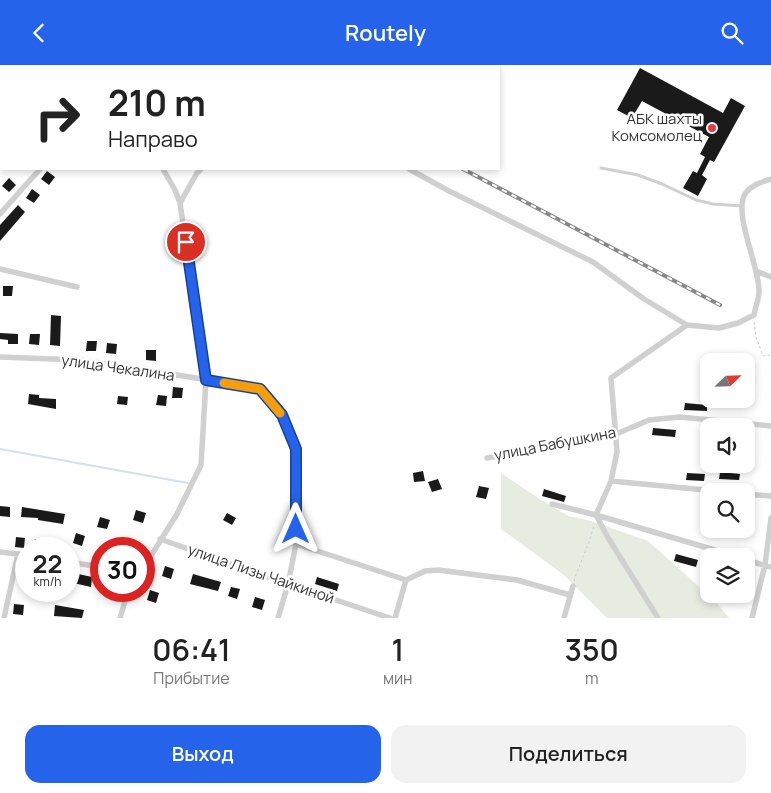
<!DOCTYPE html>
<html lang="ru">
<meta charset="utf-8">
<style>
:root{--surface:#fff;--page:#f2f2f2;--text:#222;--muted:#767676;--accent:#2563eb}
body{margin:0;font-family:Manrope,sans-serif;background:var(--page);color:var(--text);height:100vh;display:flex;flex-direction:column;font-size:19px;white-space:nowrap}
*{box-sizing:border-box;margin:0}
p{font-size:16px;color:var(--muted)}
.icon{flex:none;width:28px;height:28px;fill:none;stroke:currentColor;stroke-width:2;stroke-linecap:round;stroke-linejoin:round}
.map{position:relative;height:553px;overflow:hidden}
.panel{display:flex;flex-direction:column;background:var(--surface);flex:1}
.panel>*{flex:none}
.hud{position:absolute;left:0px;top:0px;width:500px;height:105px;box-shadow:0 2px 8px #0003;background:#fff;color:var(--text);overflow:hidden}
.needle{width:32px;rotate:67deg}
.buttons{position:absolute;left:700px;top:288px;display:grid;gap:10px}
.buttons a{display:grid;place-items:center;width:55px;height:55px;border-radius:10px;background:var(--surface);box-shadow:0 2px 8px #0003;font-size:25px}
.speed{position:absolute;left:15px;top:472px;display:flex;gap:10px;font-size:25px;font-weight:700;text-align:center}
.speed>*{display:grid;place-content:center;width:65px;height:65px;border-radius:50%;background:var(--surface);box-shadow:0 2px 8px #0003;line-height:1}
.speed small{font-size:12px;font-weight:400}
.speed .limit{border:8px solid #d22;background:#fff;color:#111}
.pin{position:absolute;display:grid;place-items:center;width:42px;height:42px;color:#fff;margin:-21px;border:2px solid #fff;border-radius:50%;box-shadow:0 1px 5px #0007}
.me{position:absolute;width:55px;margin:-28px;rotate:0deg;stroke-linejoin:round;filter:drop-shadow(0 0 4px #0008)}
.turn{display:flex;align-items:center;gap:18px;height:105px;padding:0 25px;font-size:22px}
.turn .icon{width:65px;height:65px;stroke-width:2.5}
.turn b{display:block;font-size:35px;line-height:42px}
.eta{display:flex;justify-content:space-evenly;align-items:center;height:85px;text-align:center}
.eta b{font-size:30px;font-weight:600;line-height:35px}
.button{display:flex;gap:10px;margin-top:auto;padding:10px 25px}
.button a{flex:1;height:58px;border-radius:15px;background:var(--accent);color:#fff;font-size:20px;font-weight:600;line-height:58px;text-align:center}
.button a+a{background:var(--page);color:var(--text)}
header{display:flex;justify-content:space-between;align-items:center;height:65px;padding:0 25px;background:var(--accent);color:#fff;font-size:22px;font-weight:600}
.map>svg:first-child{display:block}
.green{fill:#e6ecdf}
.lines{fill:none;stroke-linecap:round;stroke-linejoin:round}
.stream{stroke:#cfe2ee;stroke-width:2}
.building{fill:#1a1a1a}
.path{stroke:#cdcdcd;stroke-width:1;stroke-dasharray:2.5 2.5;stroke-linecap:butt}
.service{stroke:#d0d0d0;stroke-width:3}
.minor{stroke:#d0d0d0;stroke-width:5.5}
.rail-casing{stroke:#888;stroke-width:4}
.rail{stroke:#fff;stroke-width:2;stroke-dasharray:5.5;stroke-linecap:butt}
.route-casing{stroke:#184099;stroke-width:12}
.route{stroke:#2563eb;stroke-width:9}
.slow{stroke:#f59e0b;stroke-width:9}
.poi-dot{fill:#e63946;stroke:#fff;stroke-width:2}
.labels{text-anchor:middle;stroke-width:5;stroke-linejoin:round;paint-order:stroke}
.poi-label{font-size:15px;fill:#333;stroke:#fff;text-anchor:end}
.street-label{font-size:15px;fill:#333;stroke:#fff}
</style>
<header><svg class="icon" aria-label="back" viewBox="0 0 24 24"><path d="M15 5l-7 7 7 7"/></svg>Routely<svg class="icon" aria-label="search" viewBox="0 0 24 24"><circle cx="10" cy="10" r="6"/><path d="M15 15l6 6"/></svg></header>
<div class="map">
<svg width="771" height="553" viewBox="0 0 771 553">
<rect width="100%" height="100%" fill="#fff"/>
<!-- green -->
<path class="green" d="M501,408L535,431L568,451L591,456L648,476L716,537L729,553H607L564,510L501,464Z"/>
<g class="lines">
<!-- stream -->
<path class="stream" d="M0,384L188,418"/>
</g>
<!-- building -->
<path class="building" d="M640,3L723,48L731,33L745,41L714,97L710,95L702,110L707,114L698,131L683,123L693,106L697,108L705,92L700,89L709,72L642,36L632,53L617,45Z
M47,106L55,112L49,120L41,114Z
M9,113L16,120L9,127L2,121Z
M32,124L40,130L34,138L26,133Z
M18,140L25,147L0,176V160Z
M3,221H13L12,231H3Z
M51,250L61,251L60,281L50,280Z
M0,268L18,269V279H8V275L0,274Z
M30,269H40L39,280L29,279Z
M87,276H97L96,286H86Z
M107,278L117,279L116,289L106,288Z
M146,285H156V296L146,295Z
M173,322L183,323L182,333H172Z
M29,329L39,330V333L56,334V344L28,339Z
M158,330L167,331L166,341L156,340Z
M118,331L128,332L127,340L117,339Z
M685,338L707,340V346L684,345Z
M653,363L676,365L675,372L652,370Z
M423,406L425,416L414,417L413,408Z
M720,407L740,409L739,415L719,414Z
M687,408L705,409L704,416L686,415Z
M438,414L442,424L432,427L428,417Z
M479,421L489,423L486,434L476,432Z
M544,424L566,431L564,437L542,431Z
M0,441L10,442V452L0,451Z
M22,442L65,449L63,459L38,455V453L21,452Z
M136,445L146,448L143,458L133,455Z
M227,448L236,453L232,460L223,455Z
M100,452L110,455L107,464L97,462Z
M76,468L85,471L82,481L73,478Z
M16,472L25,473L24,483L15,482Z
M35,474L62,478L61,484H33Z
M676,489L698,495L696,502L674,496Z
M165,501L174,504L171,514L162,511Z
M69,507L92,512L91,522L69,517Z
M193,509L221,517L218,526L190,519Z
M317,512L339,519L337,526L315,519Z
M231,522L240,524L237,534L228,531Z
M150,525L159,528L156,538L147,535Z
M255,532L265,535L262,545L252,542Z
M14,539L24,540L23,550L13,549Z
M55,540L84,545L82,553L54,551Z"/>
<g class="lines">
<!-- path -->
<path class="path" d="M754,257L756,272L763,291L771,290
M574,516C580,497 589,480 594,461"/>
<!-- service -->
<path class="service" d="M601,103L638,110L662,119L696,135L713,139L742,141"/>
<!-- minor -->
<path class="minor" d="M69,0L70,1
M205,0L206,1
M0,47L1,46
M163,104L175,125L180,138
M409,104L449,126L593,197L644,234L687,260L719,263L738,258L754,250C755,243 759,234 759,227C760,202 733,150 745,129C751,120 762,117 771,114
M0,149L40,104
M0,204L77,222
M756,206L771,212
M0,292L80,295L260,323L282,351L296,384V479L288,519L278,553
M487,393L616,369L649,355L680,352L771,361
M611,416L716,426
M746,429L771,431
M552,439L596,450L735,491
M596,450L611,416L617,387L611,313L687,260
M596,450L607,471L658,553
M160,474L288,519L390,553
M296,479L406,515L425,506L438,505L517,515L570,530
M0,487L26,490
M746,495L771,502
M69,497L101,502
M144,502L177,449L201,400L206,315L180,138L197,108L201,104
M4,553L18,489
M120,553L128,526
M395,553L406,515
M564,553L573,521
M752,553L765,500L771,453"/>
<defs>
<path id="rail" d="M268,0L270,1
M463,104L720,240"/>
</defs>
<!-- rail casing -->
<use href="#rail" class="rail-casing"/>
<!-- rail -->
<use href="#rail" class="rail"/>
</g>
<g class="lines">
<defs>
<path id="route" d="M186,177L206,315L260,324L282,350L296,384V464"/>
</defs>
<!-- route casing -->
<use href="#route" class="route-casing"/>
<!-- route -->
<use href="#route" class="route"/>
<!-- slow -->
<path class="slow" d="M224,318L260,324L280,348"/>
</g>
<!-- markers -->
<circle class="poi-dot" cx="712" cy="63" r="5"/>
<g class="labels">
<!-- poi labels -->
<g class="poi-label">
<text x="702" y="59">АБК шахты<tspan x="702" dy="17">Комсомолец</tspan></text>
</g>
<!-- street labels -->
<g class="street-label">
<text transform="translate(118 303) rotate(8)" y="5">улица Чекалина</text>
<text transform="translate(555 379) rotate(-11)" y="5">улица Бабушкина</text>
<text transform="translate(261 509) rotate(19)" y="5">улица Лизы Чайкиной</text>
</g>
</g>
</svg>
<div class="buttons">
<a><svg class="needle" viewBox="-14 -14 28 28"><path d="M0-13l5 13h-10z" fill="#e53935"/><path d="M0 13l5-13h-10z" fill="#767676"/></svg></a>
<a><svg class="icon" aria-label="sound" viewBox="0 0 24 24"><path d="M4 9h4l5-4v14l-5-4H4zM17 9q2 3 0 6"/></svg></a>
<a><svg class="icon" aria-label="search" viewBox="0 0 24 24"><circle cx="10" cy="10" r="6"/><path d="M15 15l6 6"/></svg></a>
<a><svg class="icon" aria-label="layers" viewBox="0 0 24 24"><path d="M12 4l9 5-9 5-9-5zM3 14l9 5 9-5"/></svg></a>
</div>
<div class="speed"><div>22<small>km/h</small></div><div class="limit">30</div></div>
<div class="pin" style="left:186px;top:177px;background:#d93025"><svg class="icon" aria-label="arrive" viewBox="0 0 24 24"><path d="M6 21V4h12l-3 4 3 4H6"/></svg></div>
<svg class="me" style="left:296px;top:464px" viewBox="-20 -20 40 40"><path d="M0-17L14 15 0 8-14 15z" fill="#2563eb" stroke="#fff" stroke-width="4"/></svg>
<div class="hud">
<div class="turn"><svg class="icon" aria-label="right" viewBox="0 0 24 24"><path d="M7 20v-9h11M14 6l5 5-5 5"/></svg><div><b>210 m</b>Направо</div></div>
</div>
</div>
<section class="panel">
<div class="eta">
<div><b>06:41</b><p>Прибытие</p></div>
<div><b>1</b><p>мин</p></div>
<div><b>350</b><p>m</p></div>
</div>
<div class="button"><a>Выход</a><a>Поделиться</a></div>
</section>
